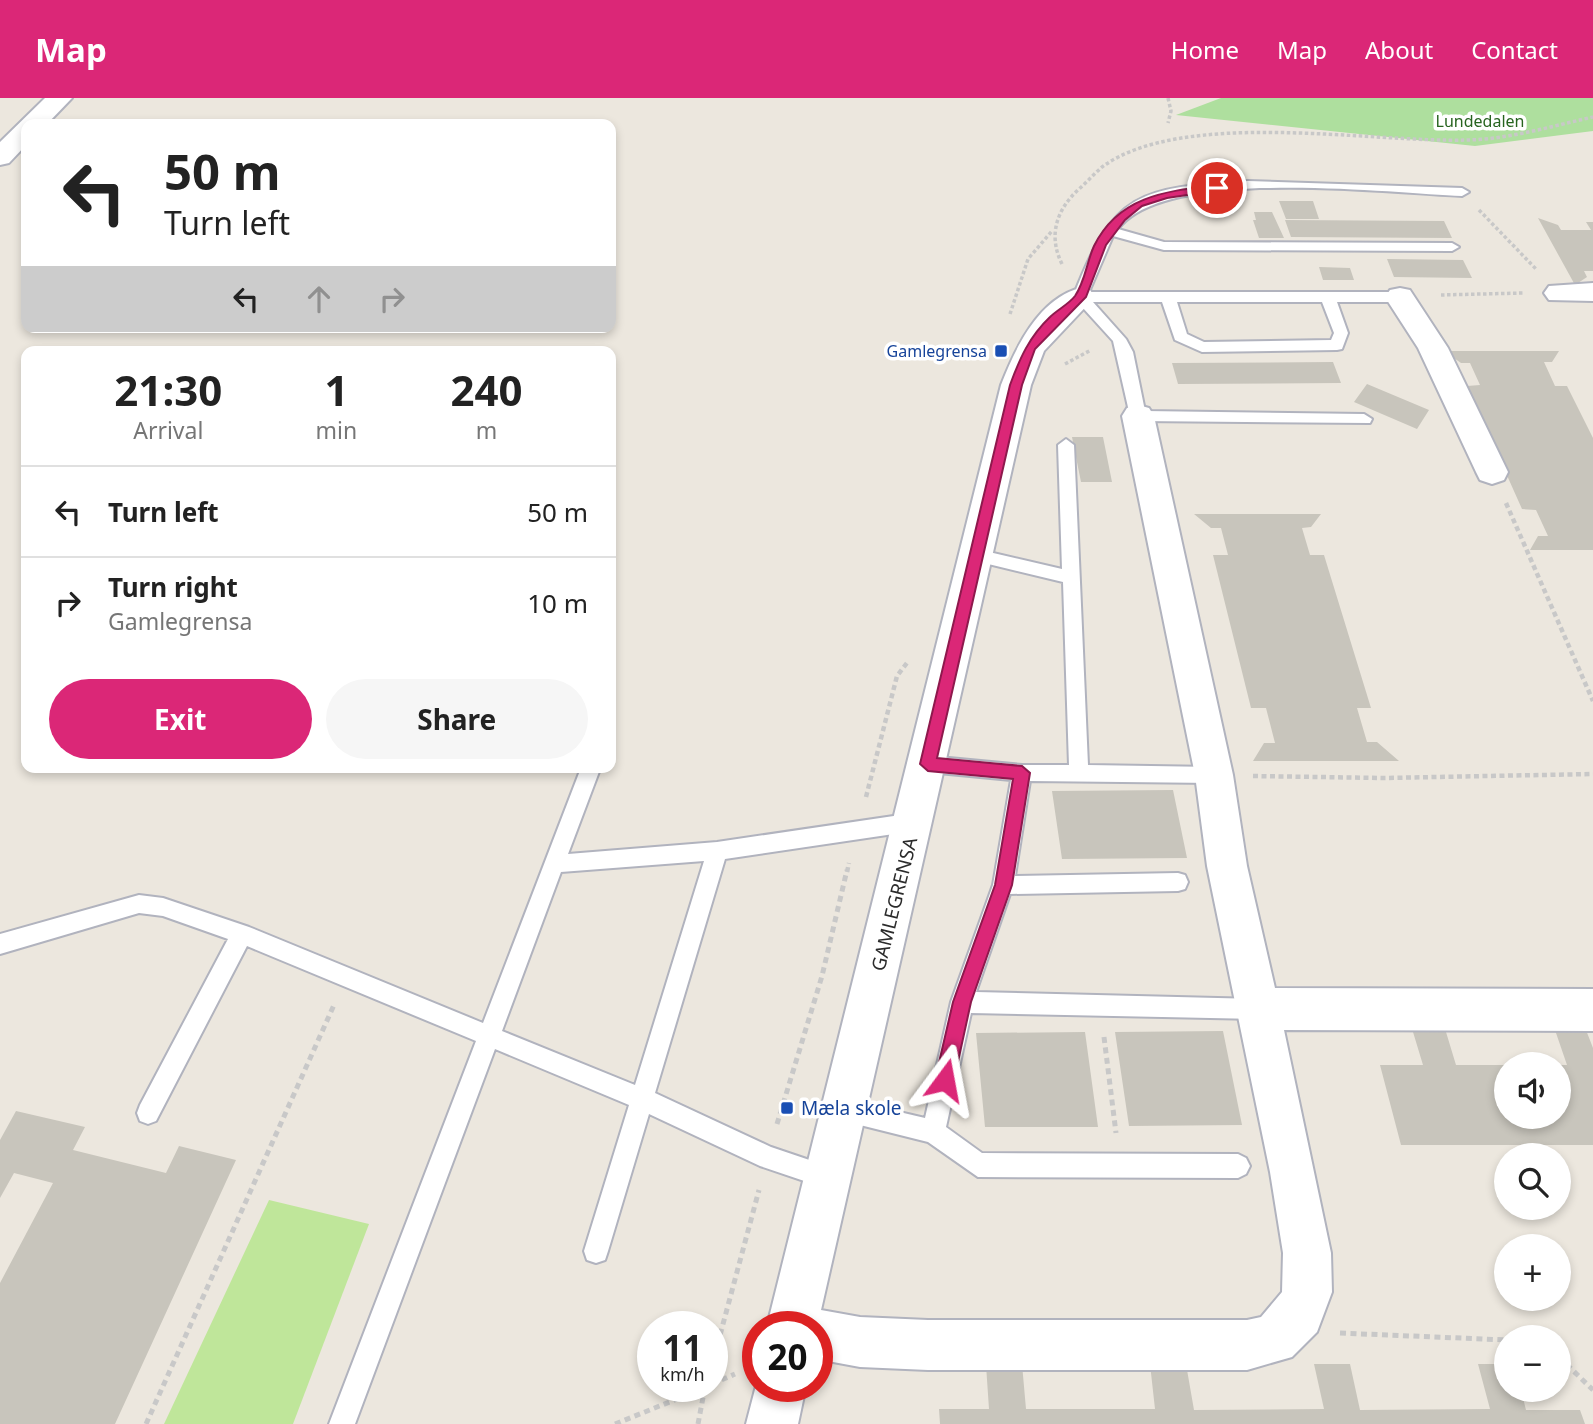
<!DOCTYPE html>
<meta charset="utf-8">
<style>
:root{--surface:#fff;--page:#f6f6f6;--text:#222;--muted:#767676;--line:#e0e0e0;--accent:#db2777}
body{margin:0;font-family:"Noto Sans",sans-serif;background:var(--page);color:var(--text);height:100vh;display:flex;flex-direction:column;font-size:26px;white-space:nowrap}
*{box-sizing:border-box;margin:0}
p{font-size:23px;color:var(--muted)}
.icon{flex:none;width:38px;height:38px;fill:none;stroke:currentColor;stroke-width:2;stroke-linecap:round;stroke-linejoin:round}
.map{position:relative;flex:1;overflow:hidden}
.drawer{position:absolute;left:21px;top:248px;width:595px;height:427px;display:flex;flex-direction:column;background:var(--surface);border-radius:14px;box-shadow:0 4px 10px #0003}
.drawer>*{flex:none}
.hud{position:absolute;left:21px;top:21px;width:595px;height:214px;border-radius:14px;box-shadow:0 4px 10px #0003;background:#fff;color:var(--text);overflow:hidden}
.fabs{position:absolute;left:1494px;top:954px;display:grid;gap:14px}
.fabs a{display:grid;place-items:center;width:77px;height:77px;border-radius:50%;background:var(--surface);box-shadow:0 4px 10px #0003;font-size:35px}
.speed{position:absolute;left:637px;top:1213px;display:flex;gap:14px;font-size:35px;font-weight:700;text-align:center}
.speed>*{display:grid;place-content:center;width:91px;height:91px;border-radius:50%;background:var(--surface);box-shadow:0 4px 10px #0003;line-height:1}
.speed small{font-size:18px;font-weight:400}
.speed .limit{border:10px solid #d22;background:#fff;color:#111}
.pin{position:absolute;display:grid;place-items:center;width:60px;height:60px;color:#fff;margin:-30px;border:4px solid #fff;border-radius:50%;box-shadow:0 2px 7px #0007}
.me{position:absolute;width:77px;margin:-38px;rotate:13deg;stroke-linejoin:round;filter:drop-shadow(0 0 5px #0008)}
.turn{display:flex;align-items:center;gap:24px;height:147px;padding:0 28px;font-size:32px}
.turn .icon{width:91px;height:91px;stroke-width:2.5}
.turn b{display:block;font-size:49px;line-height:60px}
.lanes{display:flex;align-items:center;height:66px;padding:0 28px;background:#0003;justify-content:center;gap:35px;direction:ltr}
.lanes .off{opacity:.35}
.eta{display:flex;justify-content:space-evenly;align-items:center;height:119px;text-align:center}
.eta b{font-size:42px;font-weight:700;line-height:49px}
.action{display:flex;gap:14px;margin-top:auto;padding:14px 28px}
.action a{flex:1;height:80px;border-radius:42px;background:var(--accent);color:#fff;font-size:28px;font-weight:700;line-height:80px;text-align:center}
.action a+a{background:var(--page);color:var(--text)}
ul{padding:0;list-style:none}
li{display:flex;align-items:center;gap:21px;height:91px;padding:0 28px;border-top:2px solid var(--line)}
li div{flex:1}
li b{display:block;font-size:26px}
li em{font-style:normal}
header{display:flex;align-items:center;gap:42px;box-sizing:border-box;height:98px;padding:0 35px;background:var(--accent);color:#fff}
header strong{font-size:33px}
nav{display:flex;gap:38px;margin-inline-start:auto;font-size:24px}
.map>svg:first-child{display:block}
.green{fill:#aedf9e}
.pitch{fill:#bfe69a}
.building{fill:#c8c5bc}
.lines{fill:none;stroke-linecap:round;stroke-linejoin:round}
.service-casing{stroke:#b1b3be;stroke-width:4}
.minor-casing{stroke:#b1b3be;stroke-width:4}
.tertiary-casing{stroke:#b1b3be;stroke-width:4}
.path-far2{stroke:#c8c8c8;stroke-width:3.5;stroke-dasharray:3.5 2.5;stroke-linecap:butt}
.path-far1{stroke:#c8c8c8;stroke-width:4.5;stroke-dasharray:5 3.5;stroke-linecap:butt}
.path{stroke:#c8c8c8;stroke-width:5;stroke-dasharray:6 4.5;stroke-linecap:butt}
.service{fill:#fff;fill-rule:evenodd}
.minor{fill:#fff;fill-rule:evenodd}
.tertiary{fill:#fff;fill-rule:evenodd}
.route{fill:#db2777;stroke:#8e194d;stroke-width:2}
.transit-dot{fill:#1a4fb4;stroke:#fff;stroke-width:2.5}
.labels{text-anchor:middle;stroke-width:7;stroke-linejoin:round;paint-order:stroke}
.far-park-label{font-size:16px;fill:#27641f;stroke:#fff}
.far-transit-label{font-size:16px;fill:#164399;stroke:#fff;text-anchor:end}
.street-label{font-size:19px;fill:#2b2b2b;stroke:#fff}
.transit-label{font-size:19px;fill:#164399;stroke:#fff;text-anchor:start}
</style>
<header>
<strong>Map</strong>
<nav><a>Home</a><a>Map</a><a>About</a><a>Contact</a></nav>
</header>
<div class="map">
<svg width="1593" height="1326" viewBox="0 0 1593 1326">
<rect width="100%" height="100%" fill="#ece7de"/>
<!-- green -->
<path class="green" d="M1221,0H1593V33L1475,48L1176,17Z"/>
<!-- pitch -->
<path class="pitch" d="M269,1102L369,1126L293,1326H164Z"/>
<!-- building -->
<path class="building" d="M1279,103H1313L1319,121H1286Z
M1254,114H1272L1284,140H1259L1253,122H1256Z
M1538,120L1558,127L1561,132H1591L1586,124H1593V173H1584L1587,179L1575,187Z
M1285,122L1444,123L1452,140L1291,139Z
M1387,161L1463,162L1472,180L1394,179Z
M1319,169L1350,170L1354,182H1323Z
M1444,253H1559L1552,264H1544L1555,288H1567L1593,340V452H1530L1538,438H1548L1536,412L1522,411L1467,288L1480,287L1470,265H1461Z
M1333,264L1341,285L1178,286L1172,265Z
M1367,286L1429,312L1417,331L1354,304Z
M1072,339H1103L1112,384H1081Z
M1194,416H1321L1311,429L1302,430L1310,457H1324L1371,610H1357L1367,644H1377L1399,663H1253L1264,645H1275L1266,610H1251L1213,457H1228L1221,430H1211Z
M1173,692L1187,760L1062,761L1052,693Z
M1555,932H1586L1593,950V1047H1401L1380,967H1423L1413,934H1446L1456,967H1507V1018H1559V967H1567Z
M1223,933L1242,1027L1129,1028L1115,934Z
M1085,934L1098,1029H985L976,935Z
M16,1013L85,1029L73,1052L166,1075L179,1048L236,1062L115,1326H0V1185L53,1085L14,1075L0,1100V1042Z
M1022,1266L1026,1311H1155L1150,1266H1186L1194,1312L1324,1311L1314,1266H1350L1360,1312L1490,1311L1478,1266H1507V1292H1521L1526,1312H1580L1585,1326H940L939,1311H989L986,1267Z"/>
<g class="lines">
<defs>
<path id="service" d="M1248,83L1462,90L1469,94L1462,98C1387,95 1165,68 1118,131L1164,144L1452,145L1459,149L1452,153L1164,152L1113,138L1089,194H1400L1407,199L1400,204H1337L1348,235L1342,251L1337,252L1202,254L1175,242L1162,204H1093L1126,241L1133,254L1145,313L1364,316L1372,321L1370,325L1138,323L1130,318L1113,243L1073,199C1114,93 1138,90 1248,83ZM1177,204H1322L1334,235L1331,242L1204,244L1187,236Z
M1066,341L1074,347L1088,667L1214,669L1221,671L1224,677L1221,683L1214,685L1030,683L1015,778L1178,775L1185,777L1188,784L1185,791L1178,793L1010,796L976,894L1258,901L1266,904L1269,911L1266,918L1258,921L971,915L946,1029L982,1055L1238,1056L1246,1060L1250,1068L1246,1076L1238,1080L978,1079L928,1044L844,1023L836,1020L833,1012L836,1004L844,1001L925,1020L951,904L993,787L1011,682L928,674L921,672L918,666L921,660L928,658L1022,667H1069L1063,484L976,463L967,457L976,451L1062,471L1058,347Z
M581,670L600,671L568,756L717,744L914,715L921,718L924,724L921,730L914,733L725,761L655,995L771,1049L836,1071L840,1079L836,1087L828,1091L760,1068L649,1016L608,1153L605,1162L596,1165L587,1162L584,1153L629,1007L495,951L355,1326H329L476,943L247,848L156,1023L148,1026L140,1023L137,1015L140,1007L228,841L163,818L139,815L0,856V836L139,797L163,800L249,829L483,925ZM704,763L635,987L502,933L561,774Z"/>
<path id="minor" d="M1593,185V203L1549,202L1544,195L1549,188Z
M1080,190L1090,192L1095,199L1044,253L1031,287L821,1212L860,1219L928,1222H1247L1261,1219L1282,1194L1283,1155L1270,1074L1207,768L1195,677L1122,318L1127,310L1138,307L1149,310L1154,318L1233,677L1247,768L1275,890L1593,891V933L1284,932L1331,1155L1332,1194L1317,1234L1292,1259L1247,1272H928L860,1269L817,1261V1228H767L1001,287C1015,251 1038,201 1080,190Z
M1400,190L1410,192L1448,250L1508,374L1504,382L1492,386L1480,382L1476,374L1418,250L1385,199L1390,192Z
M758,1280V1288H806L798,1326H746Z"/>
<path id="tertiary" d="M45,0H72L47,26H26V47L9,65L0,67V44Z"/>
</defs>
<!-- service casing -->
<use href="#service" class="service-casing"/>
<!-- minor casing -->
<use href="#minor" class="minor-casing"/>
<!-- tertiary casing -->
<use href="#tertiary" class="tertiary-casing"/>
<!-- path-far2 -->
<path class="path-far2" d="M1168,0L1171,13L1168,25
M1479,112L1536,171
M1062,166C1048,138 1056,112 1079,91C1087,84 1094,76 1102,69C1183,10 1370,45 1468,42C1510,41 1552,28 1593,19
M1441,197L1523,195
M1010,216L1028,161L1052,133
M1065,266L1091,252"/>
<!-- path-far1 -->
<path class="path-far1" d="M1506,405L1593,603
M1253,678L1383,680L1593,676
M866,699L897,578L907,565
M847,774L849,765"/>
<!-- path -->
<path class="path" d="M1104,939L1116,1035
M777,1026L822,878L847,772
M1340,1235L1507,1242
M1559,1259L1593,1292
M712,1267L759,1092
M712,1286L735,1276
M146,1326L334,907
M615,1326L709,1288
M698,1326L705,1289"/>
<!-- service -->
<use href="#service" class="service"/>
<!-- minor -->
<use href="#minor" class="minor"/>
<!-- tertiary -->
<use href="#tertiary" class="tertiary"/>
</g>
<!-- route -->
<path class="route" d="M1217,87L1221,88V92L1167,100L1142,108L1125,122L1106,147L1086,199L1035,251L1022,287L937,660L1022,668L1030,675L1012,787L971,904L954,982L951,989L945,991L938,989L935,982L953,904L995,787L1013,681L928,673L920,666L1010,287C1020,260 1029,239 1050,219C1057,212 1069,206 1075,198C1085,184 1087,163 1094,148C1119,97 1168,93 1217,87Z"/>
<!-- markers -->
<g class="transit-dot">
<rect x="994" y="246" width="14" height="14" rx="3.5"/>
<rect x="780" y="1003" width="14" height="14" rx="3.5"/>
</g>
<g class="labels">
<!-- far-park labels -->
<g class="far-park-label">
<text x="1480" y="29">Lundedalen</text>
</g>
<!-- far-transit labels -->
<g class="far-transit-label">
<text x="987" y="259">Gamlegrensa</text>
</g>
<!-- street labels -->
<g class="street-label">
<text transform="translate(894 806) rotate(-76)" y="7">GAMLEGRENSA</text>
</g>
<!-- transit labels -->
<g class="transit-label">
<text x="801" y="1017">Mæla skole</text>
</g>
</g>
</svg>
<div class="fabs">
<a><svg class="icon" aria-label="sound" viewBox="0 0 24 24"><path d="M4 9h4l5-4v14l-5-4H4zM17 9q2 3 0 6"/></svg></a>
<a><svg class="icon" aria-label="search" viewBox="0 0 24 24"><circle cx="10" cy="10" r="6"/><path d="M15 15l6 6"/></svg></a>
<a>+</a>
<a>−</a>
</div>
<div class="speed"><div>11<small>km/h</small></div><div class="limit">20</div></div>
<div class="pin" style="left:1217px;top:90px;background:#d93025"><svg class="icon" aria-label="arrive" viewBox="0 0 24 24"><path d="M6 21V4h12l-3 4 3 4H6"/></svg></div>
<svg class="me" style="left:945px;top:982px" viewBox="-20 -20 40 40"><path d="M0-17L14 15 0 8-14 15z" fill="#db2777" stroke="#fff" stroke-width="4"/></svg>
<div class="hud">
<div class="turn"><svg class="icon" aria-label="left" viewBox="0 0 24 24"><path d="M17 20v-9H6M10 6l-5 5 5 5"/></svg><div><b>50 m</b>Turn left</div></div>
<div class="lanes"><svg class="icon" aria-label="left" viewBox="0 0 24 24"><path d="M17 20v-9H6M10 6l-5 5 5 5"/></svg><svg class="icon off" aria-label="ahead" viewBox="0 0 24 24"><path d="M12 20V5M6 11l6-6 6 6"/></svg><svg class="icon off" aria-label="right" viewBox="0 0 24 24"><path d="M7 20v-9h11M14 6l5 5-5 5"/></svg></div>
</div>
<section class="drawer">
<div class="eta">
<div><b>21:30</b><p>Arrival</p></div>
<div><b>1</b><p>min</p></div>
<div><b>240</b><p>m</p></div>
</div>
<ul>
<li><svg class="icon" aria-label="left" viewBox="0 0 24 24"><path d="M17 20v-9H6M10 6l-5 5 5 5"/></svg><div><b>Turn left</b></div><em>50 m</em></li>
<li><svg class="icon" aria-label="right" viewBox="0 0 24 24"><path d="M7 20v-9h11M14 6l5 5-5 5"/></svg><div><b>Turn right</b><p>Gamlegrensa</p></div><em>10 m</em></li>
</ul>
<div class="action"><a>Exit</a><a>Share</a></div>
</section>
</div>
